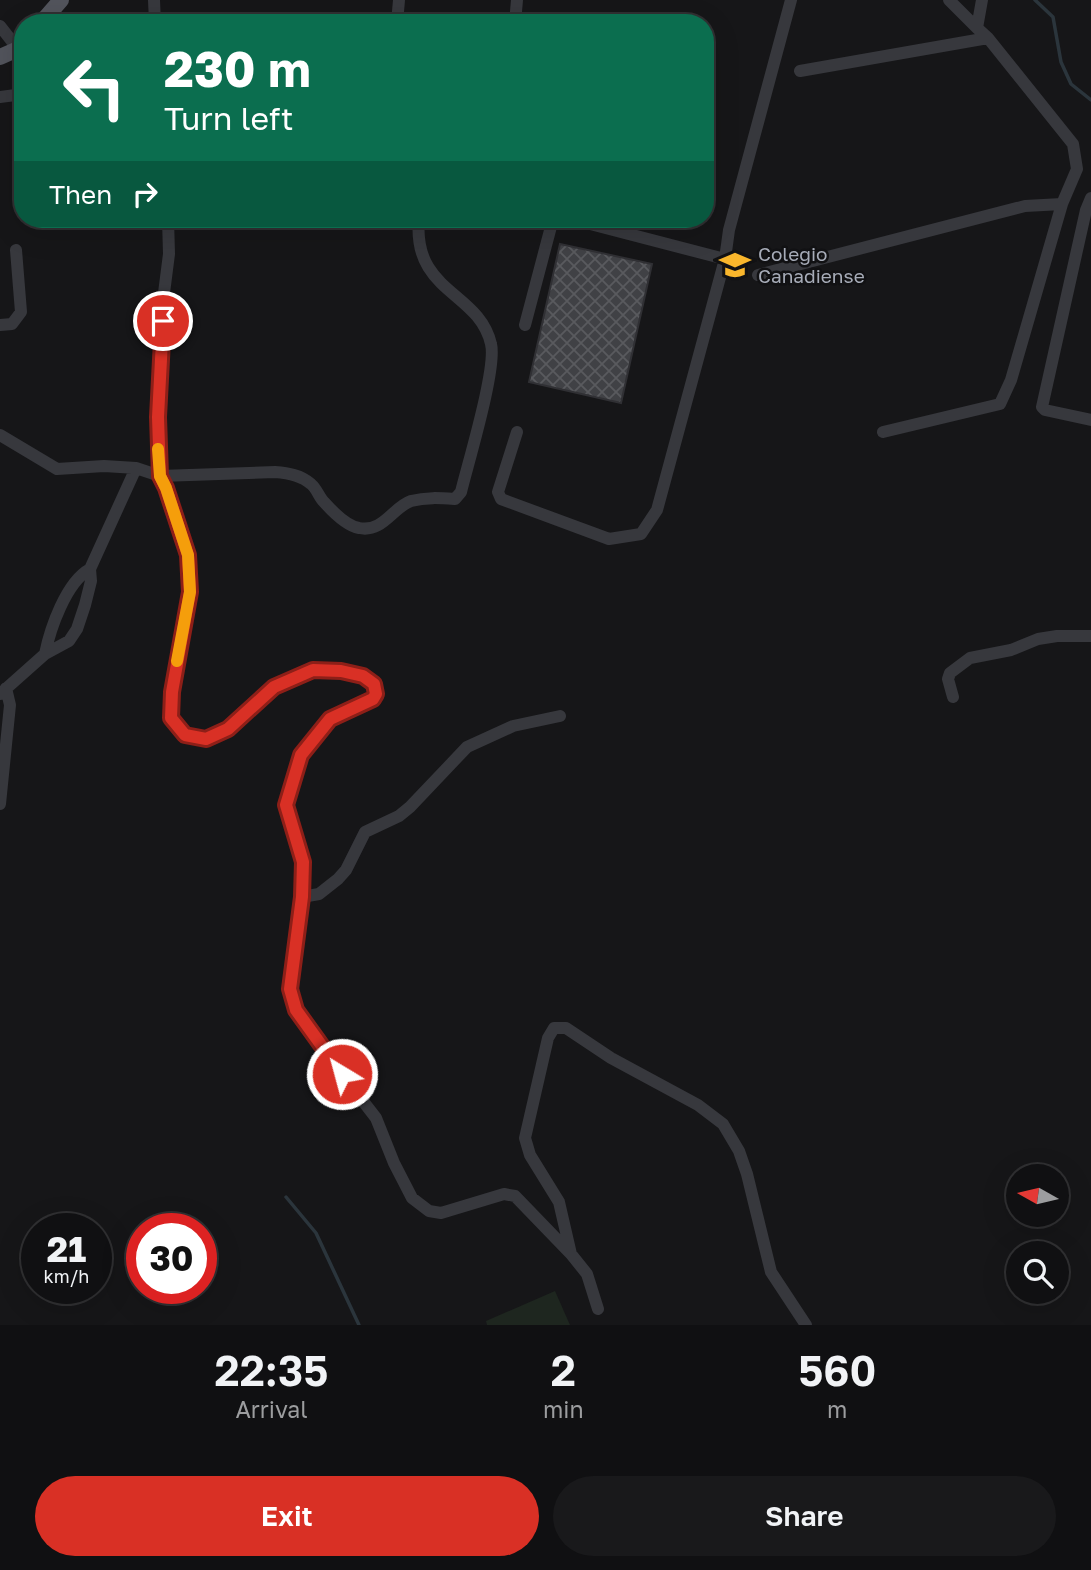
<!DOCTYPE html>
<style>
:root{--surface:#101012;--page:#19191b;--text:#f1f3f6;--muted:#9c9d9f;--line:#303032;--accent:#d93025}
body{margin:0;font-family:"Golos Text",sans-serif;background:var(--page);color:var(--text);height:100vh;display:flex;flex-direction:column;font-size:26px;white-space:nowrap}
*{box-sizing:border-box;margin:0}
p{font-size:23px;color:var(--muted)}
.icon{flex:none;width:38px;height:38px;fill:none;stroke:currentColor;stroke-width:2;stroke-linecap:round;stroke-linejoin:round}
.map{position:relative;height:1325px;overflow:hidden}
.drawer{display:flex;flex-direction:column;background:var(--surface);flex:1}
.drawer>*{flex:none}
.guide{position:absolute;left:14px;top:14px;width:700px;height:214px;border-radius:28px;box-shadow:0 7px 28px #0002,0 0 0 2px var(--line);background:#0b6e4f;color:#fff;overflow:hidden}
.needle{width:46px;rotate:278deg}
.controls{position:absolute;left:1006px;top:1164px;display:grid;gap:14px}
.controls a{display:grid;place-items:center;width:63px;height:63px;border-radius:50%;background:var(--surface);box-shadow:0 7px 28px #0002,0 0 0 2px var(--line);font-size:35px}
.speed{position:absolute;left:21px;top:1213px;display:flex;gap:14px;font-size:35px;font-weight:700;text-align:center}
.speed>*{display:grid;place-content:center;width:91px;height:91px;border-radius:50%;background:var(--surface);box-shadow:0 7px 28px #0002,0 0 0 2px var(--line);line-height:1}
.speed small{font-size:18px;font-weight:400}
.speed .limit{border:10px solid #d22;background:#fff;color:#111}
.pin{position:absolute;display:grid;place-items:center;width:60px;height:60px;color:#fff;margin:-30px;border:4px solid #fff;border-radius:50%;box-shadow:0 2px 7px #0007}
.me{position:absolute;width:77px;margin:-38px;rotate:323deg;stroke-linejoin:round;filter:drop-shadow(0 0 5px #0008)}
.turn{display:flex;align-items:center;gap:24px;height:147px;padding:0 35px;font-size:32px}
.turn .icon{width:91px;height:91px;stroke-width:2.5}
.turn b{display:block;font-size:49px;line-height:60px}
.then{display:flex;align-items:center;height:66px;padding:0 35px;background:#0003;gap:14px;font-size:26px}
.eta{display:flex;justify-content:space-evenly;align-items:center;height:119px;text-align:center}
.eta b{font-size:42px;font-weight:600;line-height:49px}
.button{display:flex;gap:14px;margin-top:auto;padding:14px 35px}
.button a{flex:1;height:80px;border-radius:42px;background:var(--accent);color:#fff;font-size:28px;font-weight:600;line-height:80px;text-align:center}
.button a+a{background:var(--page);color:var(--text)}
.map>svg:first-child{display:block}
.green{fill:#1e261f}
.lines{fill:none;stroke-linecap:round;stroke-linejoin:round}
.stream{stroke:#2b353c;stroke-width:3.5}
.building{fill:url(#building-cross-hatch);stroke:#303034;stroke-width:2}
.minor{stroke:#37383d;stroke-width:12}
.major{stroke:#52545c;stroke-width:16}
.route-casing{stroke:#8d1f18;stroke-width:18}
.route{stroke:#d93025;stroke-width:12}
.slow{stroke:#f59e0b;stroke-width:12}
.labels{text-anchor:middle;stroke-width:5;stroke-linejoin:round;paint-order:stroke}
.poi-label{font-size:19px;fill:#a7acb8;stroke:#111113;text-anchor:start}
</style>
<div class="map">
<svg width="1091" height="1325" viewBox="0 0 1091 1325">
<defs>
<pattern id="building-cross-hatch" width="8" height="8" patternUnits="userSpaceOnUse" patternTransform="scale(1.75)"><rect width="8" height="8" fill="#404145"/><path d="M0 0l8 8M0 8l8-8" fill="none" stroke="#595a5e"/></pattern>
</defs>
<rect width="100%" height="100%" fill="#161618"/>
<!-- green -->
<path class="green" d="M555,1291L570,1325H487L486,1321Z"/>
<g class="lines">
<!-- stream -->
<path class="stream" d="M1035,0L1053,17L1061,62L1071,84L1091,100
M286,1197L316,1233L359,1325"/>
</g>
<!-- building -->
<path class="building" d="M560,244L652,264L621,403L529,382Z"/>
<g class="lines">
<!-- minor -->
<path class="minor" d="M154,0L155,23
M949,0L977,28
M397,23L399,0
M515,23L517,0
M0,26L18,49
M800,71L988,38
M0,97L23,94
M1091,198L1086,210L1042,407L1045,410L1091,420
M168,219L169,254L164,293L157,417L160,476L166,488L188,555L190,592L172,692L171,718L185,735L206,739L228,729L274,687L313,670L341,671L363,675L374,684L376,694L373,699L330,719L301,755L290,785L286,805L303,862L302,897L290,989L297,1010L325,1052L376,1118L394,1163L412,1198L429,1211L441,1213L504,1194L515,1196L571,1254L587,1274L598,1309
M571,219L725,259
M758,275L1025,206L1062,204
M0,325L12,324L21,312L16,250
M525,325L553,219
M517,432L498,492L501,499L609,539L641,534L657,510L725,259L729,230L791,0
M883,432L1000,404L1011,380L1062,204L1077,169L1073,144L988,38L977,28L982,0
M0,435L57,469L104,466L136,468L160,476L275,472C288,473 301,475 311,484C317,489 319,497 324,502C332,511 347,526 359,528C383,533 393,507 411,501C426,497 440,498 455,499L461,492C468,463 497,368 491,344C479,291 412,293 419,219
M45,654C50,629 66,582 90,569
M0,694L45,654L69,641L77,629L85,605L91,581L90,569L136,468
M953,697L948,679L950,673L970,658L1011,650L1038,639L1057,636H1091
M0,804L10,705L6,688
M302,897L319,894L338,879L346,870L365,832L399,816L410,807L467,747L513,726L560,716
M571,1254L559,1202L530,1155L525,1138L548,1038L554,1028H566L611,1058L698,1105L723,1124L739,1151L747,1174L771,1272L806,1325"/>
<!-- major -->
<path class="major" d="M41,23L61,0
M0,57L18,49L23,44"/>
</g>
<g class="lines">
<defs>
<path id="route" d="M163,321L158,417L160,476L166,488L188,555L190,592L172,692L171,718L185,735L206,739L228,729L274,687L313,670L341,671L363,676L374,684L376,694L373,699L330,719L301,755L286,805L303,862L302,897L290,989L296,1010L342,1074"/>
</defs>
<!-- route casing -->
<use href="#route" class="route-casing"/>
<!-- route -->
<use href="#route" class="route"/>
<!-- slow -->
<path class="slow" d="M158,449L160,476L166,488L188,555L190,592L177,661"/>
</g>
<!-- icons -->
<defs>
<symbol id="school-bare" viewBox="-9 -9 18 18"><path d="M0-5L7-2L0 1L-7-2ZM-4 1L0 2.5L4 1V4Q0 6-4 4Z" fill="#f9b62c" stroke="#111113" stroke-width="2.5" paint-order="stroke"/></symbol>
</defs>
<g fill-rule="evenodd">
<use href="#school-bare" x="713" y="243" width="44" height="44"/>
</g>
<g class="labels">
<!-- poi labels -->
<g class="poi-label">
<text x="758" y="261">Colegio<tspan x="758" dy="22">Canadiense</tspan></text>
</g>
</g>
</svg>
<div class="controls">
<a><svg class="needle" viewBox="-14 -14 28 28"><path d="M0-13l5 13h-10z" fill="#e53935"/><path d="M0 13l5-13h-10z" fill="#9c9d9f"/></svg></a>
<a><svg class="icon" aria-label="search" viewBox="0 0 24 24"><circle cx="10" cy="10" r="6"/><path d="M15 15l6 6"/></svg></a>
</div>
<div class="speed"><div>21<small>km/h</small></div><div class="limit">30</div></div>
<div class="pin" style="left:163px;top:321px;background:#d93025"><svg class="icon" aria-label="arrive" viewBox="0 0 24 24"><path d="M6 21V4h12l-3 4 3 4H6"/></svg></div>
<svg class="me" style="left:342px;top:1074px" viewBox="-20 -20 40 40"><circle r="17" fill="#d93025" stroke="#fff" stroke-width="3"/><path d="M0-11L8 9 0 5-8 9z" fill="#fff"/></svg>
<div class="guide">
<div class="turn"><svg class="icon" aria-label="left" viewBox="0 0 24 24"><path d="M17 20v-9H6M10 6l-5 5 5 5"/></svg><div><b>230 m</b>Turn left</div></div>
<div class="then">Then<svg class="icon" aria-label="right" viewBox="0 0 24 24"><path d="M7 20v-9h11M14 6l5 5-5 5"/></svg></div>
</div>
</div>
<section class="drawer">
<div class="eta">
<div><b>22:35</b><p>Arrival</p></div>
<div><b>2</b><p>min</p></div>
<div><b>560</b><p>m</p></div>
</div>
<div class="button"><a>Exit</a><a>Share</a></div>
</section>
